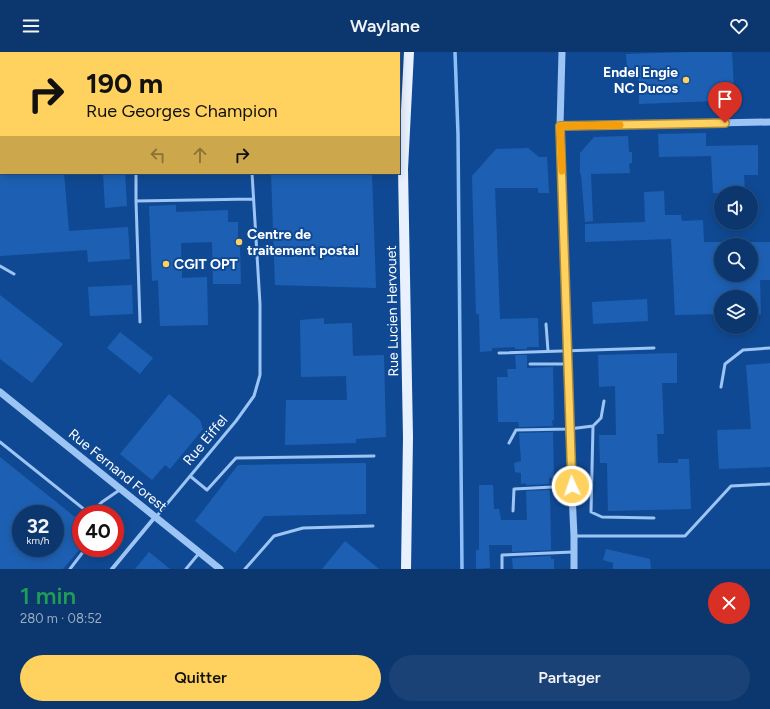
<!DOCTYPE html>
<html lang="fr">
<meta charset="utf-8">
<style>
:root{--surface:#0c376e;--page:#1a4276;--text:#f1f3f6;--muted:#9aacc2;--line:#2c5181;--accent:#ffd15f}
body{margin:0;font-family:Figtree,sans-serif;background:var(--page);color:var(--text);height:100vh;display:flex;flex-direction:column;font-size:15px;white-space:nowrap}
*{box-sizing:border-box;margin:0}
p{font-size:13px;color:var(--muted)}
.icon{flex:none;width:22px;height:22px;fill:none;stroke:currentColor;stroke-width:2;stroke-linecap:round;stroke-linejoin:round}
.map{position:relative;height:517px;overflow:hidden}
.sheet{display:flex;flex-direction:column;background:var(--surface);flex:1}
.sheet>*{flex:none}
.guide{position:absolute;left:0px;top:0px;width:400px;height:122px;box-shadow:0 2px 10px #0003,0 0 0 1px var(--line);background:#ffd15f;color:#111;overflow:hidden}
.fabs{position:absolute;left:714px;top:134px;display:grid;gap:8px}
.fabs a{display:grid;place-items:center;width:44px;height:44px;border-radius:50%;background:var(--surface);box-shadow:0 2px 10px #0003,0 0 0 1px var(--line);font-size:20px}
.speed{position:absolute;left:12px;top:453px;display:flex;gap:8px;font-size:20px;font-weight:700;text-align:center}
.speed>*{display:grid;place-content:center;width:52px;height:52px;border-radius:50%;background:var(--surface);box-shadow:0 2px 10px #0003,0 0 0 1px var(--line);line-height:1}
.speed small{font-size:10px;font-weight:400}
.speed .limit{border:6px solid #d22;background:#fff;color:#111}
.pin{position:absolute;display:grid;place-items:center;width:34px;height:34px;color:#fff;margin:-41px -17px;border-radius:50% 50% 50% 0;rotate:-45deg;box-shadow:0 0 4px #0007}
.pin .icon{rotate:45deg}
.me{position:absolute;width:44px;margin:-22px;rotate:357deg;stroke-linejoin:round;filter:drop-shadow(0 0 3px #0008)}
.turn{display:flex;align-items:center;gap:14px;height:84px;padding:0 20px;font-size:18px}
.turn .icon{width:52px;height:52px;stroke-width:2.5}
.turn b{display:block;font-size:28px;line-height:34px}
.lanes{display:flex;align-items:center;height:38px;padding:0 20px;background:#0003;justify-content:center;gap:20px;direction:ltr}
.lanes .off{opacity:.35}
.round{display:grid;place-items:center;flex:none;width:42px;height:42px;border-radius:21px;background:var(--page)}
.summary{display:flex;align-items:center;justify-content:space-between;height:68px;padding:0 20px}
h1{font-size:24px;font-weight:600;line-height:30px;color:#1e9e55}
.cta{display:flex;gap:8px;margin-top:auto;padding:8px 20px}
.cta a{flex:1;height:46px;border-radius:24px;background:var(--accent);color:#111;font-size:16px;font-weight:600;line-height:46px;text-align:center}
.cta a+a{background:var(--page);color:var(--text)}
header{display:flex;justify-content:space-between;align-items:center;height:52px;padding:0 20px;background:var(--surface);font-size:18px;font-weight:600}
.map>svg:first-child{display:block}
.lines{fill:none;stroke-linecap:round;stroke-linejoin:round}
.stream{stroke:#8dbff7;stroke-width:3.5}
.building{fill:#1d60b3;fill-rule:evenodd}
.service{stroke:#9cc4f4;stroke-width:3}
.minor{stroke:#9cc4f4;stroke-width:4}
.tertiary{stroke:#9cc4f4;stroke-width:7}
.primary{stroke:#e9f1ff;stroke-width:10}
.route-casing{stroke:#a6883e;stroke-width:10}
.route{stroke:#ffd15f;stroke-width:7}
.slow{stroke:#f59e0b;stroke-width:7}
.poi-dot{fill:#ffd15f;stroke:#104993;stroke-width:1.5}
.labels{text-anchor:middle;stroke-width:4;stroke-linejoin:round;paint-order:stroke}
.poi-label{font-size:14px;font-weight:bold;fill:#fff;stroke:#104993;text-anchor:start}
.street-label{font-size:14px;fill:#fff;stroke:#104993}
</style>
<header><svg class="icon" aria-label="menu" viewBox="0 0 24 24"><path d="M4 6h16M4 12h16M4 18h16"/></svg>Waylane<svg class="icon" aria-label="heart" viewBox="0 0 24 24"><path d="M12 20l-8-8c-3-5 5-10 8-4 3-6 11-1 8 4z"/></svg></header>
<div class="map">
<svg width="770" height="517" viewBox="0 0 770 517">
<rect width="100%" height="100%" fill="#104993"/>
<g class="lines">
<!-- stream -->
<path class="stream" d="M455,0L458,82L462,517"/>
</g>
<!-- building -->
<path class="building" d="M690,0H732L734,38H739V48L639,52L638,17H627L626,2Z
M706,81V94L758,93V123H744L745,141H713L711,104L659,105L658,82Z
M628,84L629,100H632V111L629,112L630,121L591,122L593,169L585,170L581,122H580V101L594,85Z
M528,96L539,105H547L549,141H538V136H495L500,267L538,266L539,295H527V297H515V295L492,296V299L480,300L479,262H476L472,124L496,97Z
M0,121H64L69,179L128,175L130,207L88,210L87,198L0,204Z
M103,121H125L127,154L105,156Z
M271,121H372L376,236L275,233Z
M664,139L665,163H681L682,169L703,168L704,190H721V223H751V190H770V228H760L761,262H751V245H721V262L675,263L671,187L585,190V172L645,170L644,140Z
M176,153V160L228,158V170H238V195H240L241,232H213L212,190L181,191L182,226L207,225L208,273L160,274L158,228L152,229L149,154Z
M132,233L133,262L90,264L88,235Z
M0,243L63,292L32,331L0,307Z
M647,247L648,269L593,272L592,250Z
M324,266V272L352,271L353,304L384,303L386,385L356,387V391L285,393L286,348H347L346,324L301,325L300,268Z
M120,280L153,306L140,322L107,296Z
M677,301V331H662L664,382H657L658,411H678V407H689L691,457L608,459L607,411H600L599,383H616L615,334L599,335L598,303Z
M515,303H527V316L553,315L554,368L552,369L553,374L519,375L518,370H498L497,325H508L507,317H516Z
M770,311V415L719,417L717,378L751,377L746,313Z
M169,342L200,368L203,377L170,417L165,413L152,428L120,402Z
M553,380L554,426H549L550,432L526,433V431L521,432V421L515,420L514,411L521,409L519,381Z
M0,405L80,469L81,496L63,517H0ZM21,462H55V496H21Z
M366,411V462L264,464L235,501L195,469L238,413Z
M479,433H493L494,457H499L501,468H527L526,439L550,438L551,498L512,500V493H489L490,516L476,517V498H479Z
M345,489L379,517H322Z
M606,497L650,507L651,517H613V511L603,508Z
M149,500L170,517H135Z
M551,504V507H554V517H513L512,506Z"/>
<g class="lines">
<!-- service -->
<path class="service" d="M41,0L42,1
M31,1V0
M0,79L1,77
M0,102H1
M136,121V149L140,270
M136,121H145
M136,149L253,147
M0,214L14,222
M546,272L548,299
M499,301L654,296
M530,312H567
M721,335L725,312L743,298L770,296
M593,374L591,460L602,465L654,466
M0,390L90,462
M509,391L516,378L569,377L593,374L601,366L604,349
M190,424L207,438L236,406L374,404
M513,459L514,437L572,434
M90,462L102,450L121,437
M156,465L236,369L254,344L260,323V252L252,121
M574,484H685L731,434L770,432
M70,517L86,496
M186,517L200,500
M245,517L274,484L303,476L373,474
M502,517V503L573,500"/>
<!-- minor -->
<path class="minor" d="M112,517L155,465"/>
<!-- tertiary -->
<path class="tertiary" d="M562,0L560,74L569,377L574,484V517
M560,74L770,70
M0,340L220,517"/>
<!-- primary -->
<path class="primary" d="M406,517L408,385L403,117L409,0"/>
</g>
<g class="lines">
<defs>
<path id="route" d="M572,434L560,74L725,71"/>
</defs>
<!-- route casing -->
<use href="#route" class="route-casing"/>
<!-- route -->
<use href="#route" class="route"/>
<!-- slow -->
<path class="slow" d="M562,119L560,74L620,73"/>
</g>
<!-- markers -->
<g class="poi-dot">
<circle cx="686" cy="28" r="4"/>
<circle cx="239" cy="190" r="4"/>
<circle cx="166" cy="212" r="4"/>
</g>
<g class="labels">
<!-- poi labels -->
<g class="poi-label">
<text x="678" y="25" text-anchor="end">Endel Engie<tspan x="678" dy="16">NC Ducos</tspan></text>
<text x="247" y="187">Centre de<tspan x="247" dy="16">traitement postal</tspan></text>
<text x="174" y="217">CGIT OPT</text>
</g>
<!-- street labels -->
<g class="street-label">
<text transform="translate(392 259) rotate(-91)" y="5">Rue Lucien Hervouet</text>
<text transform="translate(205 388) rotate(-50)" y="5">Rue Eiffel</text>
<text transform="translate(118 418) rotate(39)" y="5">Rue Fernand Forest</text>
</g>
</g>
</svg>
<div class="fabs">
<a><svg class="icon" aria-label="sound" viewBox="0 0 24 24"><path d="M4 9h4l5-4v14l-5-4H4zM17 9q2 3 0 6"/></svg></a>
<a><svg class="icon" aria-label="search" viewBox="0 0 24 24"><circle cx="10" cy="10" r="6"/><path d="M15 15l6 6"/></svg></a>
<a><svg class="icon" aria-label="layers" viewBox="0 0 24 24"><path d="M12 4l9 5-9 5-9-5zM3 14l9 5 9-5"/></svg></a>
</div>
<div class="speed"><div>32<small>km/h</small></div><div class="limit">40</div></div>
<div class="pin" style="left:725px;top:71px;background:#d93025"><svg class="icon" aria-label="arrive" viewBox="0 0 24 24"><path d="M6 21V4h12l-3 4 3 4H6"/></svg></div>
<svg class="me" style="left:572px;top:434px" viewBox="-20 -20 40 40"><circle r="17" fill="#ffd15f" stroke="#fff" stroke-width="3"/><path d="M0-11L8 9 0 5-8 9z" fill="#fff"/></svg>
<div class="guide">
<div class="turn"><svg class="icon" aria-label="right" viewBox="0 0 24 24"><path d="M7 20v-9h11M14 6l5 5-5 5"/></svg><div><b>190 m</b>Rue Georges Champion</div></div>
<div class="lanes"><svg class="icon off" aria-label="left" viewBox="0 0 24 24"><path d="M17 20v-9H6M10 6l-5 5 5 5"/></svg><svg class="icon off" aria-label="ahead" viewBox="0 0 24 24"><path d="M12 20V5M6 11l6-6 6 6"/></svg><svg class="icon" aria-label="right" viewBox="0 0 24 24"><path d="M7 20v-9h11M14 6l5 5-5 5"/></svg></div>
</div>
</div>
<section class="sheet">
<div class="summary"><div><h1>1 min</h1><p>280 m · 08:52</p></div><a class="round" style="background:#d93025;color:#fff"><svg class="icon" aria-label="close" viewBox="0 0 24 24"><path d="M6 6l12 12M18 6L6 18"/></svg></a></div>
<div class="cta"><a>Quitter</a><a>Partager</a></div>
</section>
